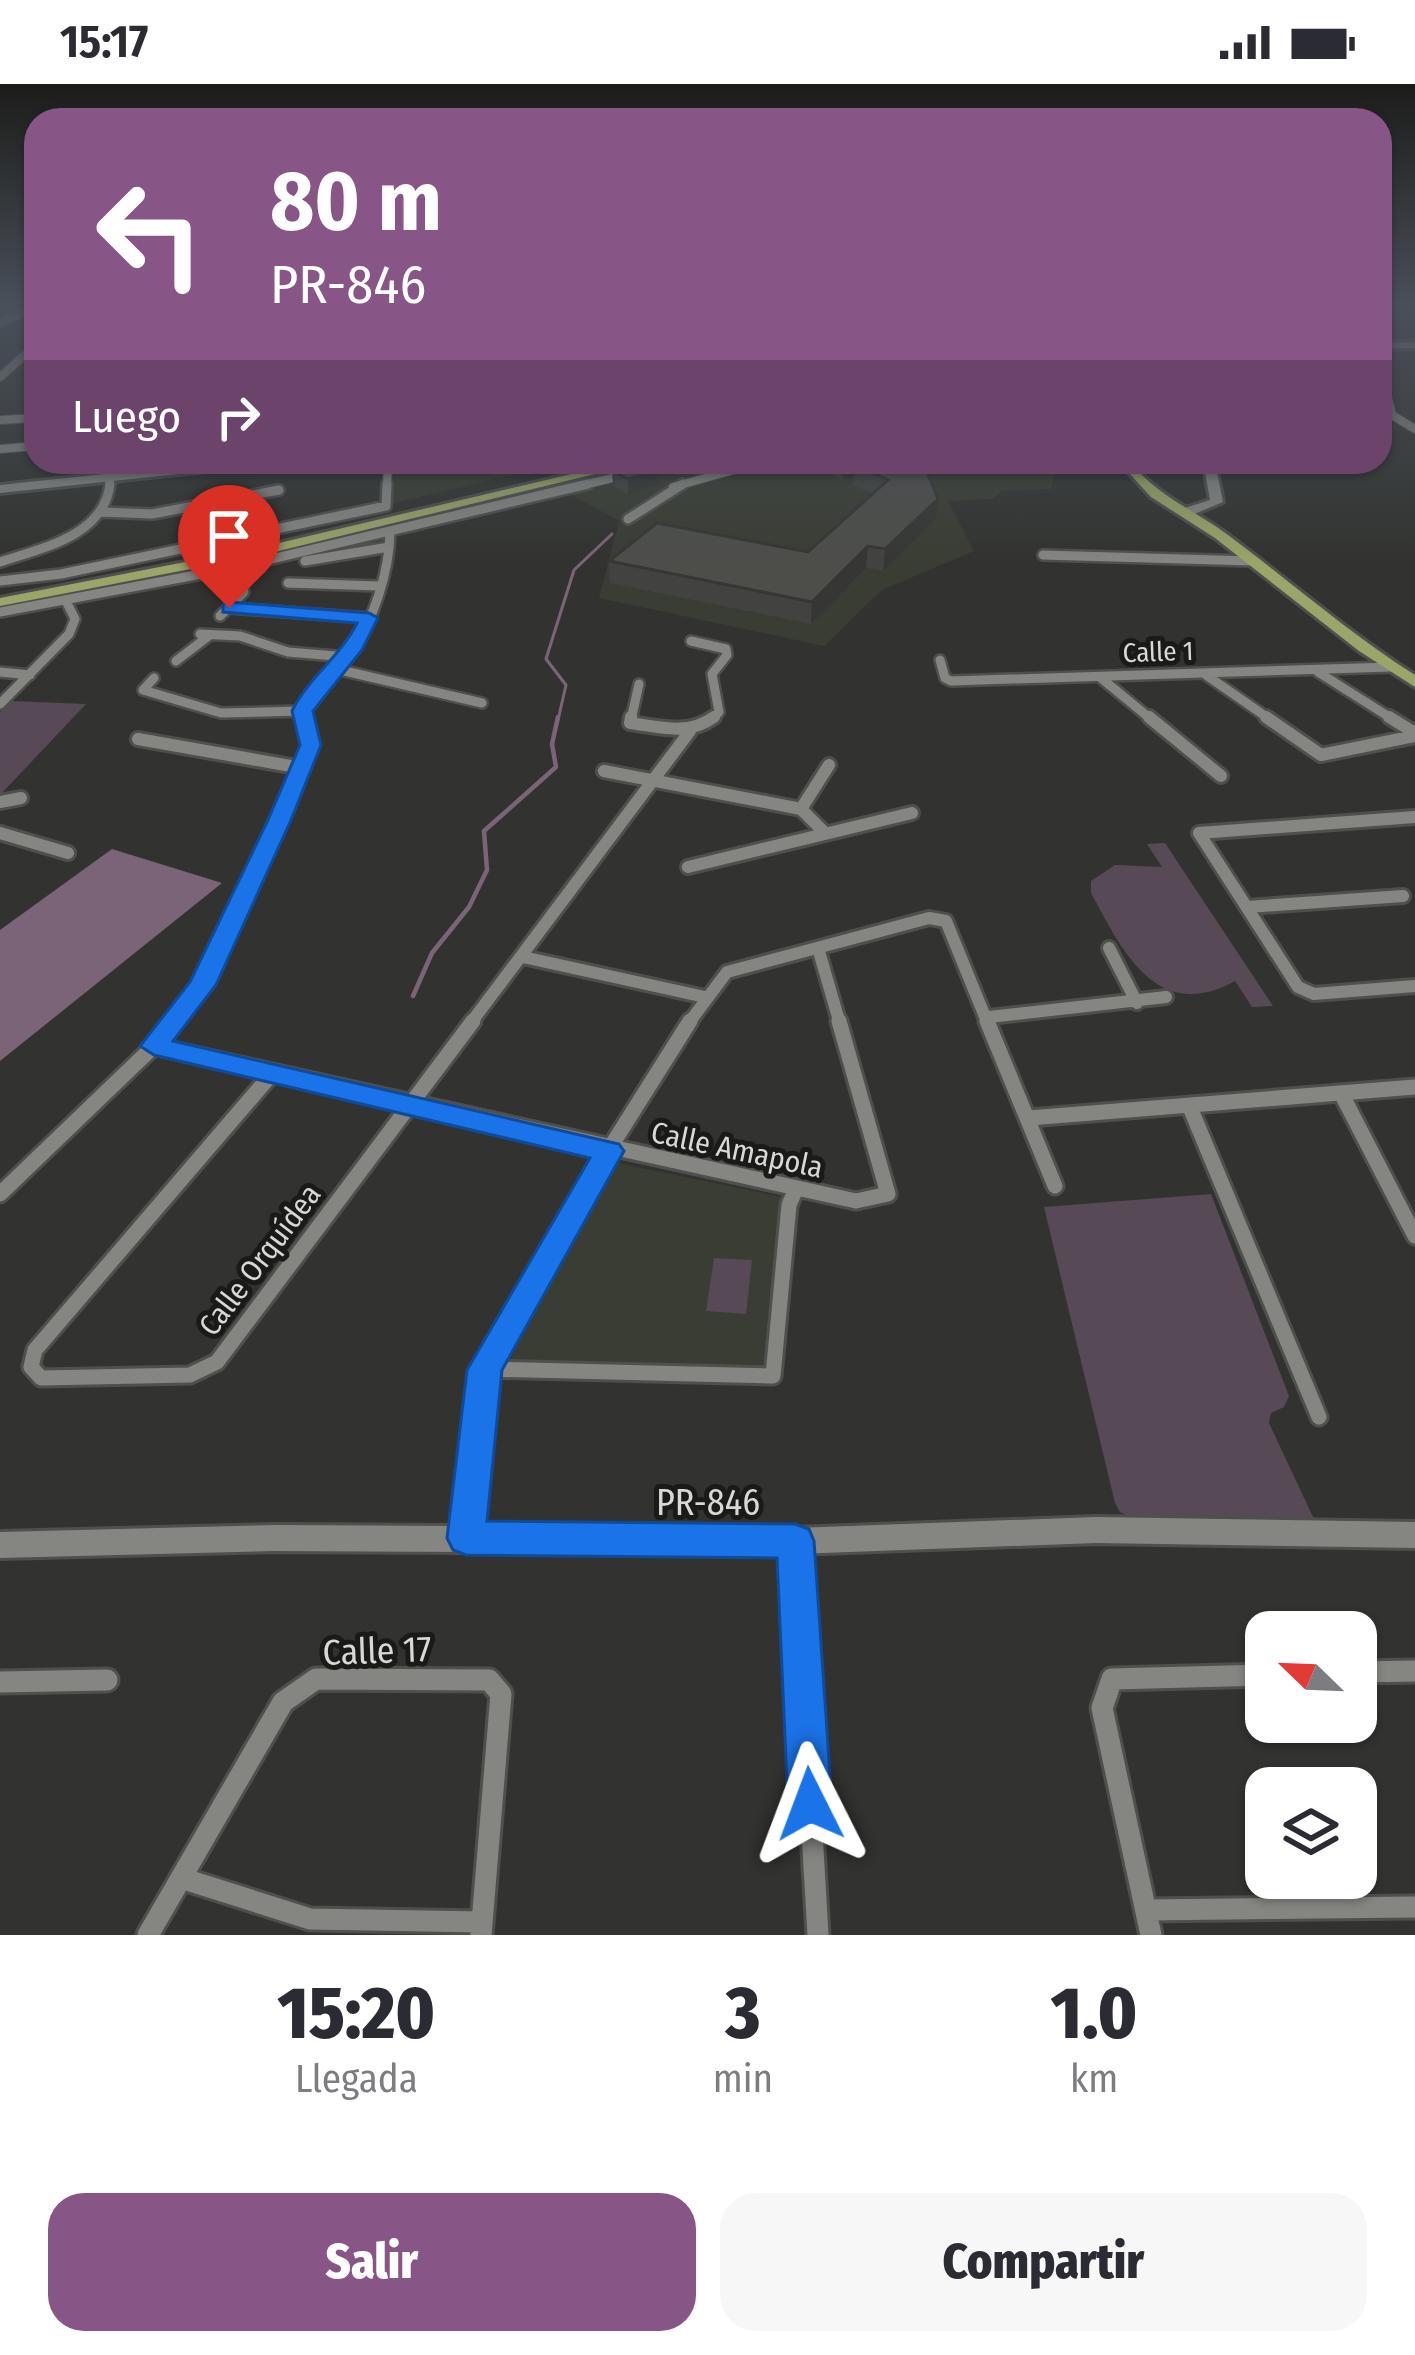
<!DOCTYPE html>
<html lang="es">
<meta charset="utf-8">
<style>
:root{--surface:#fff;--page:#f7f7f7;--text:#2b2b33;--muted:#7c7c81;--accent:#875586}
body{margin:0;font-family:"Fira Sans Condensed",sans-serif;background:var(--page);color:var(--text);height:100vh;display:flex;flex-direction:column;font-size:45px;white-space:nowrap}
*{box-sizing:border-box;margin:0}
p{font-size:39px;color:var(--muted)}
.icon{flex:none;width:66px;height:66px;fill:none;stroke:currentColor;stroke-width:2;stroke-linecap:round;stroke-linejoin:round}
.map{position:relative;height:1851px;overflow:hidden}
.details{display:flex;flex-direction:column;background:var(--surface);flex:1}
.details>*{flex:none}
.top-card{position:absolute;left:24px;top:24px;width:1368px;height:366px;border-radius:36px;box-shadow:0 3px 9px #0004;background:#875586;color:#fff;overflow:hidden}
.needle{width:78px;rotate:293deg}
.fabs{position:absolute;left:1245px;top:1527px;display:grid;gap:24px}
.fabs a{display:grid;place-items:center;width:132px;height:132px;border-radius:24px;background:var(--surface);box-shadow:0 3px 9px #0004;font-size:60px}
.pin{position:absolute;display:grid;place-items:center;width:102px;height:102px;color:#fff;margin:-123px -51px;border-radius:50% 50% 50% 0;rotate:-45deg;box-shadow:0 0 12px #0007}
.pin .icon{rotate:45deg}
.me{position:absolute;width:132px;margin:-66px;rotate:357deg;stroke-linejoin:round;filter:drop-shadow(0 0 9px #0008)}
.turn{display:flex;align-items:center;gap:42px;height:252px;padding:0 48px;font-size:54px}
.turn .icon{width:156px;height:156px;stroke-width:2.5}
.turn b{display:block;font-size:84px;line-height:102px}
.then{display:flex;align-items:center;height:114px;padding:0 48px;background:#0003;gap:24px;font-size:45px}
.eta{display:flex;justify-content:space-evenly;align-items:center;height:204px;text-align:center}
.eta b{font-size:72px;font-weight:800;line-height:84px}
.cta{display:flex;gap:24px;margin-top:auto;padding:24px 48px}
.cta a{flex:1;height:138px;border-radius:36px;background:var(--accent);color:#fff;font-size:48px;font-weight:800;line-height:138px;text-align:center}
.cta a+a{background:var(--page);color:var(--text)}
.status{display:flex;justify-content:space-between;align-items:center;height:84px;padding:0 60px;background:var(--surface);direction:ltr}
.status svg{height:33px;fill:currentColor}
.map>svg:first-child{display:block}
.built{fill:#3a3d33}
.green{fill:#574955}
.water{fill:#7b6478}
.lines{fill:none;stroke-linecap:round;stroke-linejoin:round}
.stream-far1{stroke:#7b6478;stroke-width:3}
.stream{stroke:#7b6478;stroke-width:4.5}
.street-far4-casing{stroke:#4f504d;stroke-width:10}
.street-far3-casing{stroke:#4f504d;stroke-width:14}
.street-far2-casing{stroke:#4f504d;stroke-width:18}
.street-far1-casing{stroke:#4f504d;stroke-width:21}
.street-casing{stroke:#4f504d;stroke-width:27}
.secondary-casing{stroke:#4f504d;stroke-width:6}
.primary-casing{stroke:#4f504d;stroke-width:6}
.street-far4{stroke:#858682;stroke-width:8}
.street-far3{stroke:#858682;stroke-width:9}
.street-far2{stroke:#858682;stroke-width:12}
.street-far1{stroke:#858682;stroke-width:15}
.street{stroke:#858682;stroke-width:21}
.secondary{fill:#858682;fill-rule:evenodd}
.primary{fill:#99a569;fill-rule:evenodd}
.wall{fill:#424340}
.shaded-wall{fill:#363734}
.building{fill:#4d4e4a;stroke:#363734;stroke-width:3}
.route{fill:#1a73e8;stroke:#114b97;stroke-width:3}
.labels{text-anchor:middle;stroke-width:10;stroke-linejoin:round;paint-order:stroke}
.far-street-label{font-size:27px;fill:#d8d8d6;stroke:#1a1b19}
.street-label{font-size:30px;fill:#d8d8d6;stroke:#1a1b19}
.near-street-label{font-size:36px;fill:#d8d8d6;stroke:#1a1b19}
</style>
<div class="status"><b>15:17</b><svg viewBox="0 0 49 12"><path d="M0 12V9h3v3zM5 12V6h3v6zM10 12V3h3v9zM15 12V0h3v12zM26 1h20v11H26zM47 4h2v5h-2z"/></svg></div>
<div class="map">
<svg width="1415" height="1851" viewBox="0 0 1415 1851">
<rect width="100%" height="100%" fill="#323330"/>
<!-- built -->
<path class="built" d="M391,378H565L390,420Z
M675,378H1057L1051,405L1002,407L992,415L948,417L974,467L882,506L824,562L599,514L619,437L566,408Z
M612,1078L782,1113L768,1285L510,1276Z"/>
<!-- green -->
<path class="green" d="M12,617L86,620L0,711V628Z
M1165,759L1273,922L1252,923L1235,897C1156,941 1121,864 1091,809V797L1115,781L1162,783L1147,760Z
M1211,1110L1289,1312L1284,1323L1271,1329L1269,1339L1314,1435H1134L1120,1428L1115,1419L1044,1123Z
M714,1174L752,1176L746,1230L706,1227Z"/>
<!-- water -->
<path class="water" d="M112,765L222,799L0,977V846Z"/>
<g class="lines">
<!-- stream-far1 -->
<path class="stream-far1" d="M558,636L566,601L546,575L574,486L612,450"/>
<!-- stream -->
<path class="stream" d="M413,912L432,869L469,823L487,786L484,747L556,683L552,660L558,633"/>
<defs>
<path id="street-far4" d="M0,239L36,223
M1380,283L1392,331L1415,345
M0,293L36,261
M0,336L36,334
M0,365L36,362
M109,403L111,378
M387,403L388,378
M575,403L679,378
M673,403L762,378"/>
<path id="street-far3" d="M101,428L152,430L279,406
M628,435L683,400
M1043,471L1252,477
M305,477L389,463
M0,478C42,464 104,452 110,400
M0,497L61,490L386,422L387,400
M288,499L378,502
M229,524L369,534
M0,528L233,484L588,400
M220,532L244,508
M200,550L240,552L288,568L347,573
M691,557L726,565L727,571L712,590L719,628L711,636
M940,576L945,594L951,597L1391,583
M176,577L210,551
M336,585L482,619
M0,588L30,591
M1318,588L1394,636
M1206,591L1271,636
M154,594L143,606L221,629L302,627
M1101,594L1152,636
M0,620L69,550L75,535L66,517
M304,636C299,609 338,587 352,567C374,535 389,488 390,449
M631,636L639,600"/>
<path id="street-far2" d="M631,633L630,639C660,643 688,652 714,633
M1149,633L1221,692
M1266,633L1321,671L1415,652
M1389,633L1415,649
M138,655L302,684
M604,687L801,725L825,749
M0,718L21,714
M801,725L829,681
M1415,733L1199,749L1298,903L1314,910L1415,902
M0,749L68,769
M688,783L912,729
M1247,823L1403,812
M818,864L840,940
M1109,864L1137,919
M523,873L705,913
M989,933L1166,913
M171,940L202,901L310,661L303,633
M470,940L690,647
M688,940L727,888L929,834L946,837L988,940"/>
<path id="street-far1" d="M987,937L1055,1102
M154,962L856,1117L888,1110L839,937
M270,992L35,1266L31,1283L41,1294L190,1291L217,1278L473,937
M1341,1009L1415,1152
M1189,1021L1319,1333
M1029,1034L1415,1003
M0,1110L154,962L174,937
M484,1285L773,1292L789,1121L795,1107
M479,1336L484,1285L608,1067L690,937"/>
<path id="street" d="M466,1454L479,1333
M795,1457L818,1851
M1356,1588L1415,1587
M0,1598L107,1596
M181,1794L310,1835L482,1838
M1146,1826L1415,1823
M148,1851L283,1618L316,1595L489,1596L501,1610L481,1851
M1151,1851L1102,1624L1112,1595L1266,1591"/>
<path id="secondary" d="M1415,258V264L1380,265V259Z
M219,378H259L253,382L0,409V401Z
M1209,378H1221L1217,388L1223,418L1192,431H1182V425L1210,416L1205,388Z
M1096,1433L1415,1438V1464L1096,1459L795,1470L274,1467L0,1474V1448L274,1441L795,1444Z"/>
<path id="primary" d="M623,378H644L262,471L0,522V514L262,463Z
M1119,378H1131C1156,412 1195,426 1228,451C1290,497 1349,549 1415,591V603L1359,567L1215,454L1151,413Z"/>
</defs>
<!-- street-far4 casing -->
<use href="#street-far4" class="street-far4-casing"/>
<!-- street-far3 casing -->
<use href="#street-far3" class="street-far3-casing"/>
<!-- street-far2 casing -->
<use href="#street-far2" class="street-far2-casing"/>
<!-- street-far1 casing -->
<use href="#street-far1" class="street-far1-casing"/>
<!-- street casing -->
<use href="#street" class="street-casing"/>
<!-- secondary casing -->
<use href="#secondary" class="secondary-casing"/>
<!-- primary casing -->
<use href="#primary" class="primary-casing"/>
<!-- street-far4 -->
<use href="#street-far4" class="street-far4"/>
<!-- street-far3 -->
<use href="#street-far3" class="street-far3"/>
<!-- street-far2 -->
<use href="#street-far2" class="street-far2"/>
<!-- street-far1 -->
<use href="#street-far1" class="street-far1"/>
<!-- street -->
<use href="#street" class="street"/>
<!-- secondary -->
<use href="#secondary" class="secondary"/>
<!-- primary -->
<use href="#primary" class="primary"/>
</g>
<!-- wall -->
<path class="wall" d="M804,378H901L896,380L938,415L936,435L883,487L866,484L811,540L610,499L609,477L808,468L872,409L853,401L854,393L843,396Z
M612,387L660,401L628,410L613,402Z"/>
<!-- shaded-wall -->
<path class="shaded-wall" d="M844,378H901L870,388L855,381L854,393L843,396Z
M659,386L660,401L628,410V395Z
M938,415L936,435L883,487L885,465Z
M868,462L866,484L811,540L812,518Z"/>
<!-- building -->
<path class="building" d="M651,378L659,386L628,395L612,387Z
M924,380L938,415L885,465L868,462L812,518L609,477L657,439L808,468L888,396L855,381Z"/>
<!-- sky -->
<linearGradient id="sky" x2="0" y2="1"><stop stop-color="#1c1c1a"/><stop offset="0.46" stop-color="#495059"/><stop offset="1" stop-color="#495059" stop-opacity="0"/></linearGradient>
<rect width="1415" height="481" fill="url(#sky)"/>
<!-- route -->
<path class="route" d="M229,518L369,529L378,534L362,566L313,627L321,661L291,736L216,901L173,957L619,1060L624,1067L502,1286L487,1437L795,1440L809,1445L814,1457L832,1720L826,1735L810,1742L794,1735L788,1720L777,1474L466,1471L453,1466L447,1454L467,1286L590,1074L154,971L140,962L190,898L268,736L300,661L292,627C308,594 340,573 357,539L223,528V520Z"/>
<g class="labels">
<!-- far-street labels -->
<g class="far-street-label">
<text transform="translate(1158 568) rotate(-2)" y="9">Calle 1</text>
</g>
<!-- street labels -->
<g class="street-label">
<text transform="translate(737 1066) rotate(12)" y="10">Calle Amapola</text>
<text transform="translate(260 1176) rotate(-53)" y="10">Calle Orquídea</text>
</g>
<!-- near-street labels -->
<g class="near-street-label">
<text x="708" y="1431">PR-846</text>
<text transform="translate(377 1566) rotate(-2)" y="13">Calle 17</text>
</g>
</g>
</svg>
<div class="fabs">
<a><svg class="needle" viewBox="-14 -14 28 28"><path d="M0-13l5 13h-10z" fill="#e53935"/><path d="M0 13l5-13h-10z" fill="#7c7c81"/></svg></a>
<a><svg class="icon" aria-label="layers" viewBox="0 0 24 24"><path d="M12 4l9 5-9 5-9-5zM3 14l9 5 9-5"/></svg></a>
</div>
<div class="pin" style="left:229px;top:524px;background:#d93025"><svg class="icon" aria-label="arrive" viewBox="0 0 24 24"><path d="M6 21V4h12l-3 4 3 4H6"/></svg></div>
<svg class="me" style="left:810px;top:1720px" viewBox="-20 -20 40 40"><path d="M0-17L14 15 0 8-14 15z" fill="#1a73e8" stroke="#fff" stroke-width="4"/></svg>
<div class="top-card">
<div class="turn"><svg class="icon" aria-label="left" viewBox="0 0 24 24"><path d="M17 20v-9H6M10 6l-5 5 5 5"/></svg><div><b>80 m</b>PR-846</div></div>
<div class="then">Luego<svg class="icon" aria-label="right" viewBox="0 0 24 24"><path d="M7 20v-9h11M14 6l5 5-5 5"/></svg></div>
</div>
</div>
<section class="details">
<div class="eta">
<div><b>15:20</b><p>Llegada</p></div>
<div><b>3</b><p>min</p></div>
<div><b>1.0</b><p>km</p></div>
</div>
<div class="cta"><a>Salir</a><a>Compartir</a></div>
</section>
